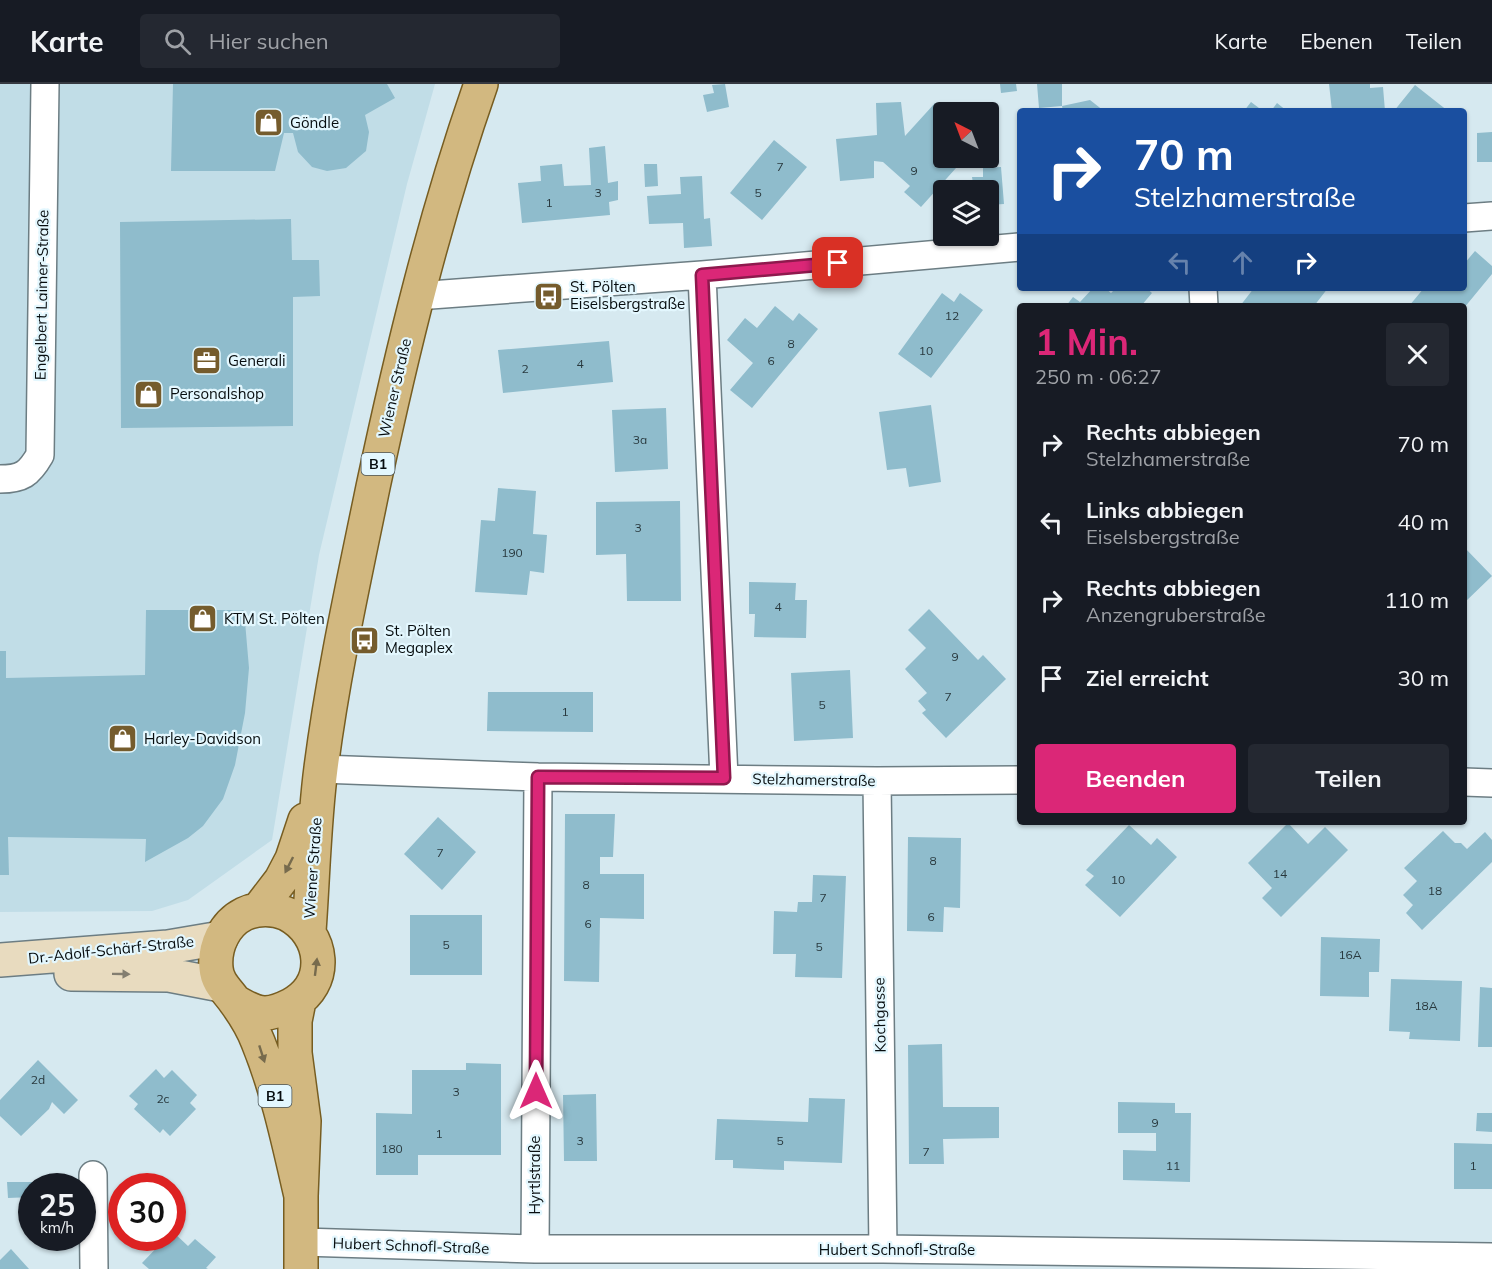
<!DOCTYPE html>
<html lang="de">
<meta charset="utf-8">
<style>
:root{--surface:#171b24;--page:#242831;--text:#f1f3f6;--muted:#9ea1a6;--line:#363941;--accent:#db2777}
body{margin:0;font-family:Mulish,sans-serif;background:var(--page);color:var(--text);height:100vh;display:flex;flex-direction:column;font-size:22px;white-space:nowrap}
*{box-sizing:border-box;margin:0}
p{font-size:20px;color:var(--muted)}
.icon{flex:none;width:33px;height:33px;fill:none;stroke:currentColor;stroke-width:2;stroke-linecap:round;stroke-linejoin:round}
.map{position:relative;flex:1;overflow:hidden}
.drawer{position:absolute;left:1017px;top:219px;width:450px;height:522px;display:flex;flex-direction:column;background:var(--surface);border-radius:6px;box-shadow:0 2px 4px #0004}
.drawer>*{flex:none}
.banner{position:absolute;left:1017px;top:24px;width:450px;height:183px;border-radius:6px;box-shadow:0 2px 4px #0004;background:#1a4fa0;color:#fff;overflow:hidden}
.needle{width:39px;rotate:318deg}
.controls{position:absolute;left:933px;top:18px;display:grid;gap:12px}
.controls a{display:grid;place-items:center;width:66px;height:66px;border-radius:6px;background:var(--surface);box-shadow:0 2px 4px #0004;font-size:30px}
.speed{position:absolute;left:18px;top:1089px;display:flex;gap:12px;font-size:30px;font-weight:700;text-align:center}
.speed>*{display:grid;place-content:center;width:78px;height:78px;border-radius:50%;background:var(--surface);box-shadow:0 2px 4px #0004;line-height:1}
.speed small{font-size:15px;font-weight:400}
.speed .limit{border:9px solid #d22;background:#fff;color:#111}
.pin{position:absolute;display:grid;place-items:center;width:51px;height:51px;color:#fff;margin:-26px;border-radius:12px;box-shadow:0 3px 9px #0006}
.me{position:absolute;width:66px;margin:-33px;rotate:0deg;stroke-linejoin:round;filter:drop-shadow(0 0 4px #0008)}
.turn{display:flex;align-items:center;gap:21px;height:126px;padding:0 18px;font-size:27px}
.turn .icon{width:78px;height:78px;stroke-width:2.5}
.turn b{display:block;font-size:42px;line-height:51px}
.lanes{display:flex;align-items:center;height:57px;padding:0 18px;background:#0003;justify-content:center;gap:30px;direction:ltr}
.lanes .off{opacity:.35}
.round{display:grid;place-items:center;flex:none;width:63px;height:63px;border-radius:6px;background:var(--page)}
.headline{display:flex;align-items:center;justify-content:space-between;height:102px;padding:0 18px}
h1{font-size:36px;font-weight:700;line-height:45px;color:var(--accent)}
.action{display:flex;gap:12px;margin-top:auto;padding:12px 18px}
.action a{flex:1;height:69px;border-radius:6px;background:var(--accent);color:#fff;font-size:24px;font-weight:700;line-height:69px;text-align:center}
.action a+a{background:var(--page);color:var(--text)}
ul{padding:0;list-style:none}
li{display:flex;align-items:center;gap:18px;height:78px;padding:0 18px}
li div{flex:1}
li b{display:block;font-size:22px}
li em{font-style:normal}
header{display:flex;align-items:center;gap:36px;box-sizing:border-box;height:84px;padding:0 30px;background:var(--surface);border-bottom:2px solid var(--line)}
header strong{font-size:28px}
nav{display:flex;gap:33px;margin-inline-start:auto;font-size:21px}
.search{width:420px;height:54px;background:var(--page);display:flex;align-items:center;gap:15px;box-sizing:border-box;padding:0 21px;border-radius:6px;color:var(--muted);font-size:22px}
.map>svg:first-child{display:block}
.built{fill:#c1dde7}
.building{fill:#8fbccc}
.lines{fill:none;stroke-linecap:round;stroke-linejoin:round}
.street-casing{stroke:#6c7d83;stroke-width:30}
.secondary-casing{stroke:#6c7d83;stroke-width:36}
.primary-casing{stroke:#775d21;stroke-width:36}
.street{stroke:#fff;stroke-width:27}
.secondary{stroke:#e8dbbf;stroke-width:33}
.primary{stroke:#d2b880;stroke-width:33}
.oneway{fill:#776b4d}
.oneway2{fill:#837e70}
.route-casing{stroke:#8e194d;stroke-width:15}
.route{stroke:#db2777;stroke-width:10}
.labels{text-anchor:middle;stroke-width:4.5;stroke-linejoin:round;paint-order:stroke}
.number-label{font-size:12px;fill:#29393e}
.shield{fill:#e3f7fe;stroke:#495357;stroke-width:1.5}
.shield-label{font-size:14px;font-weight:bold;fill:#070d0f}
.poi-label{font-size:15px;fill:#070d0f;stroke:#e3f7fe;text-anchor:start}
.street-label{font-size:15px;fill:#070d0f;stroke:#e3f7fe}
</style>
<header>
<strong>Karte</strong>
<div class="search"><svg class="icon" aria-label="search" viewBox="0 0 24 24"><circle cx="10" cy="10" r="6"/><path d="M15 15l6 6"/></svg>Hier suchen</div>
<nav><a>Karte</a><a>Ebenen</a><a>Teilen</a></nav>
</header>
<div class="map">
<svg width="1492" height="1185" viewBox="0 0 1492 1185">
<rect width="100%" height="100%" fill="#d6e9f0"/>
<!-- built -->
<path class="built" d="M0,0H435L407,100L319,471L272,756L188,816L152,827L0,828Z"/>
<!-- building -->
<path class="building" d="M173,0H387L395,14L365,31L369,48L366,67L346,84L327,87L312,83L298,68L293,49H284L275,87H171Z
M725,0L729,23L707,28L703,11L714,9L712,1Z
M1000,0H1016L1017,7L1001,9Z
M1037,0H1062V22L1090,16L1104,27H1063L1062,22L1039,24Z
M1329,0H1370V4L1383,3L1385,27H1332Z
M1415,1L1448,27H1394Z
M901,18L905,52L935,19L946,28H944V74H965L921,123L904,108L910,102L883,78L874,77V94L840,97L836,55L877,51L876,19Z
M1251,18L1263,27H1244Z
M1277,19L1287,27H1271Z
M1492,48V78H1477V49Z
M774,56L807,83L762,136L730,109Z
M605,62L608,99L618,97V116L609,118L610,131L522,139L518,99L541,97L540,82L562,80L564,102L591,101L589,64Z
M644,80H657L658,102L645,103Z
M1001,83L1004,120L988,121V106H974L972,93H983V84Z
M702,92L704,135L710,134L712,162L684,164L683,139L649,140L647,112L681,110L680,93Z
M291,135L292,176H319L320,212L293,213V342L121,344L120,138Z
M1475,167L1492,182V190L1464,224V222H1409L1424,204H1464V180Z
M1093,204H1105L1111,209L1116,204H1146L1152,209L1141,222H1066L1073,213L1080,218Z
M1254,204L1269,206L1328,204L1314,222H1240Z
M942,209L954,218L960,209L983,226L931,294L898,270Z
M775,222L793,237L799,229L818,245L752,324L730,306L753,279L727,256L745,234L757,244Z
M609,257L613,298L503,309L498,266Z
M931,321L941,398L909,403L906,384L887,386L879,328Z
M666,324L668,385L615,388L612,326Z
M498,404L536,407L533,450L547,451L544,489L530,487L527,511L475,508L481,436L495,437Z
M680,417L681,517H627L626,470L596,471V418Z
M1464,463L1492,492L1464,519Z
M749,498L796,499L795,516H807L806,554L754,553L755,530H749Z
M929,525L978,576L983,571L1006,595L946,654L922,629L926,626L918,617L927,609L905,585L926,564L908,546Z
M146,526H244L249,584L245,629L235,681L223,715L203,742L188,754L145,778L146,755L8,753L9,791H0V567H6V594L145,591Z
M850,586L853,654L794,657L791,589Z
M488,608H593V648L487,647Z
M565,730H615L613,773H600V790H644V835L600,834L599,898L564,897Z
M438,733L476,768L442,806L404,770Z
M1288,739L1308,760L1325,743L1348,766L1281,833L1262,814L1272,804L1248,779Z
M1129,741L1151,761L1157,754L1177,773L1120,833L1085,801L1094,792L1086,786Z
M1443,747L1455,759H1461L1467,765L1485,748L1492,756V778L1422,846L1406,829L1413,821L1403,811L1417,797L1404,784Z
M908,753L961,754L960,824L944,823L943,848L907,847Z
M813,791L846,792L842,894L795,893L796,870H773L774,827L797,828L798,818H812Z
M410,831H482V891H410Z
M1321,853L1380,855L1379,888H1369V913L1320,912Z
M1391,895L1462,897L1460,957L1409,955L1410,948L1389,947Z
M1480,903L1492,904V963H1478Z
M942,960L943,1023H999V1054L943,1055L944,1080H909L908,961Z
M38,976L78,1016L64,1030L52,1018L49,1025L21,1052L0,1032V1016Z
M466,979L501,980V1071H418V1091H376V1029L412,1030V986H466Z
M156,985L164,994L172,986L197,1011L190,1019L196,1025L170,1052L163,1045L160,1049L134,1025L138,1020L129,1012Z
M596,1010L597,1077H564L563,1011Z
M809,1014L845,1015L842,1079L784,1077V1086L733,1084V1076H715L717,1035L808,1038Z
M1118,1018L1175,1019V1029H1191L1190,1098L1123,1096V1066L1156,1067V1049H1118Z
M1477,1029H1492V1048L1476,1047Z
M1454,1059L1492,1060V1105H1454Z
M7,1098H34L32,1113L8,1114Z
M172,1147L188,1162L195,1155L216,1173L206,1184L208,1185H149L142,1179L166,1154H172Z
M11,1165L29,1185H0V1176Z"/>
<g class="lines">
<defs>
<path id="street" d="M1464,134L1492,132
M702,191L724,694
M1203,204L1204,222
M417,212L702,191L1020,163
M0,395C22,395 29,390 40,371L45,0
M321,685L538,693L877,697L1020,696
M877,697L883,1165
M1464,698L1492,699
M93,1091L94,1185
M302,1158L535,1165H883L1492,1173
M535,1165L538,693"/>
<path id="secondary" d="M0,876L168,863L221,854
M71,890L169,891L221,901"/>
<path id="primary" d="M258,826L281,796L292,775L305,736
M309,847C313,793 314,737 321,684C333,590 354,496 373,403C402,267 435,131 481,0
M299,917L295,937V969L304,1037L301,1112V1185
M236,918C245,923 254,929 265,929C274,929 283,925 291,921C330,900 325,850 287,830C274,824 257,824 244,830C224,840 214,863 216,884C217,899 228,907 236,919C244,930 253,945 258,958C278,1007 289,1060 301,1112"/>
</defs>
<!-- street casing -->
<use href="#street" class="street-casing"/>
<!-- secondary casing -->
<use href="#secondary" class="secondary-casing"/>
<!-- primary casing -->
<use href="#primary" class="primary-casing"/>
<!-- street -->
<use href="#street" class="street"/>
<!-- secondary -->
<use href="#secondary" class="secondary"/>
<!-- primary -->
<use href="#primary" class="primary"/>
</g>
<!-- one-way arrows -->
<defs><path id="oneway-solid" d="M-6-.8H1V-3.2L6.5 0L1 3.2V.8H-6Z" transform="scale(1.5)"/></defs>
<g class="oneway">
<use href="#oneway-solid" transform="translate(289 781) rotate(117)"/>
<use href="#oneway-solid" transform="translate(316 883) rotate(-83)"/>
<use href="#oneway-solid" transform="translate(262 970) rotate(72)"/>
</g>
<use class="oneway2" href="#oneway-solid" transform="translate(121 890) rotate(1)"/>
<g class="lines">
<defs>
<path id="route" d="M536,1007L538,693L724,694L702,191L838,179"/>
</defs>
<!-- route casing -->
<use href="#route" class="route-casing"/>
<!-- route -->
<use href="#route" class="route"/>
</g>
<!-- icons -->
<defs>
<symbol id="shop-square" viewBox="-11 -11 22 22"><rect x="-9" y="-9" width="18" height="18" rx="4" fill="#755c2d" stroke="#e3f7fe"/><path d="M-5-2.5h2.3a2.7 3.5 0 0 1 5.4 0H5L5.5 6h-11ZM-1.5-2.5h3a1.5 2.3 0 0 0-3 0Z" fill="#fff"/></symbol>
<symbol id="bus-square" viewBox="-11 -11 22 22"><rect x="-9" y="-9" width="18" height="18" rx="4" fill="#755c2d" stroke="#e3f7fe"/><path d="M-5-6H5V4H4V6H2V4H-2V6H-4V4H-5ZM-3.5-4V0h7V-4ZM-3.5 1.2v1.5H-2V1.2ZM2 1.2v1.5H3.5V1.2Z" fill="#fff"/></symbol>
<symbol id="office-square" viewBox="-11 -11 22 22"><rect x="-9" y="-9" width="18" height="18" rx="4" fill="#755c2d" stroke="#e3f7fe"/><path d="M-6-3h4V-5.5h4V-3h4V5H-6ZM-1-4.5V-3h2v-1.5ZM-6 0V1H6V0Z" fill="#fff"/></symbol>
</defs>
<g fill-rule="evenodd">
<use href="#shop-square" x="252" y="22" width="33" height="33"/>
<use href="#bus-square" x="532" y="196" width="33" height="33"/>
<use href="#office-square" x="190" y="260" width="33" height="33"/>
<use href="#shop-square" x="132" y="294" width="33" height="33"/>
<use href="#shop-square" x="186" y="518" width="33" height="33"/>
<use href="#bus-square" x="348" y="540" width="33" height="33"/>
<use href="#shop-square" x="106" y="638" width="33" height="33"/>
</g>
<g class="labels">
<!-- number labels -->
<g class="number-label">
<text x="780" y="87">7</text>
<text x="914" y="91">9</text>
<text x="598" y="113">3</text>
<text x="758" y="113">5</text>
<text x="549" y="123">1</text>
<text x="952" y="236">12</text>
<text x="791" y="264">8</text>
<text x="926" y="271">10</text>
<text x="771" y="281">6</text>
<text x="580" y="284">4</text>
<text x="525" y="289">2</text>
<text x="640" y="360">3a</text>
<text x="638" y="448">3</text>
<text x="512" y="473">190</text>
<text x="778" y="527">4</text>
<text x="955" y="577">9</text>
<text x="948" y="617">7</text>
<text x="822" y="625">5</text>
<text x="565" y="632">1</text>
<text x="440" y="773">7</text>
<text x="933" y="781">8</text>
<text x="1280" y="794">14</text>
<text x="1118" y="800">10</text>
<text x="586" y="805">8</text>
<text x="1435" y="811">18</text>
<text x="823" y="818">7</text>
<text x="931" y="837">6</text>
<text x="588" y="844">6</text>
<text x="446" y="865">5</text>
<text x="819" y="867">5</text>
<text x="1350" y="875">16A</text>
<text x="1426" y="926">18A</text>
<text x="38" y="1000">2d</text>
<text x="456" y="1012">3</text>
<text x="163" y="1019">2c</text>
<text x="1155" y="1043">9</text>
<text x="439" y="1054">1</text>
<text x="580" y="1061">3</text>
<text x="780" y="1061">5</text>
<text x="392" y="1069">180</text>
<text x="926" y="1072">7</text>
<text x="1173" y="1086">11</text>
<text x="1473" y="1086">1</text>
</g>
<!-- shield labels -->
<g class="shield">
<rect x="361.5" y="369" width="33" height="22" rx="4.5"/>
<rect x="258.5" y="1001" width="33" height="22" rx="4.5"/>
</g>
<g class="shield-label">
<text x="378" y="385">B1</text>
<text x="275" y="1017">B1</text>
</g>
<!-- poi labels -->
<g class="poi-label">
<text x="290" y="44">Göndle</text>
<text x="570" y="208">St. Pölten<tspan x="570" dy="17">Eiselsbergstraße</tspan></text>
<text x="228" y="282">Generali</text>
<text x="170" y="315">Personalshop</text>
<text x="224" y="540">KTM St. Pölten</text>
<text x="385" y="552">St. Pölten<tspan x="385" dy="17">Megaplex</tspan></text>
<text x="144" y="660">Harley-Davidson</text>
</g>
<!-- street labels -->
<g class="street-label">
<text transform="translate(42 211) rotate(-89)" y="5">Engelbert Laimer-Straße</text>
<text transform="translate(395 304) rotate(-77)" y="5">Wiener Straße</text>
<text transform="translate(814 696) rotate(1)" y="5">Stelzhamerstraße</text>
<text transform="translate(313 784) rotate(-86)" y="5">Wiener Straße</text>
<text transform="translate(111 866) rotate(-6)" y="5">Dr.-Adolf-Schärf-Straße</text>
<text transform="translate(880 931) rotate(-91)" y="5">Kochgasse</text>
<text transform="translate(535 1091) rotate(-90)" y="5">Hyrtlstraße</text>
<text transform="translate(411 1162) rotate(2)" y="5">Hubert Schnofl-Straße</text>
<text x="897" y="1171">Hubert Schnofl-Straße</text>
</g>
</g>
</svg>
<div class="controls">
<a><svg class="needle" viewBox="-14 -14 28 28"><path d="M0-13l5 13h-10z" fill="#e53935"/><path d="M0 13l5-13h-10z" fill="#9ea1a6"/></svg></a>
<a><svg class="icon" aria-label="layers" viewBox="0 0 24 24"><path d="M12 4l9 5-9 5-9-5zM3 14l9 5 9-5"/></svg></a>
</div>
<div class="speed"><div>25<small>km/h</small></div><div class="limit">30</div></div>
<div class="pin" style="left:838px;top:179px;background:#d93025"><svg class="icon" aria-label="arrive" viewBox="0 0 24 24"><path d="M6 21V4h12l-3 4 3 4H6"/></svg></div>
<svg class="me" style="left:536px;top:1007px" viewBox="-20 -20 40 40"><path d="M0-17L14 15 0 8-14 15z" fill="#db2777" stroke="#fff" stroke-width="4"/></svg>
<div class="banner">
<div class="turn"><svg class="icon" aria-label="right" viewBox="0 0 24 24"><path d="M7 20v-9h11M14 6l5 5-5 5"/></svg><div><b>70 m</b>Stelzhamerstraße</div></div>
<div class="lanes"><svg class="icon off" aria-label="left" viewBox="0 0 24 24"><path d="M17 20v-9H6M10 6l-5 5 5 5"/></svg><svg class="icon off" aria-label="ahead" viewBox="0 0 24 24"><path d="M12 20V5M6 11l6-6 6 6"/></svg><svg class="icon" aria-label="right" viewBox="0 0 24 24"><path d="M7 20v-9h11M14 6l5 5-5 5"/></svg></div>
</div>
<section class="drawer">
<div class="headline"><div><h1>1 Min.</h1><p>250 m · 06:27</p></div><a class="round"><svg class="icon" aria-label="close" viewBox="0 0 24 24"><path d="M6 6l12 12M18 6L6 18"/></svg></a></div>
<ul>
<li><svg class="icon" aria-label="right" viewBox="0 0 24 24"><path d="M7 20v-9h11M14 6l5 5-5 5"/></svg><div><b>Rechts abbiegen</b><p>Stelzhamerstraße</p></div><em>70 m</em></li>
<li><svg class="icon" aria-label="left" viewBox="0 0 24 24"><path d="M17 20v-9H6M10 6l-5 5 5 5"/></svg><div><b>Links abbiegen</b><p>Eiselsbergstraße</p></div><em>40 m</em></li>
<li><svg class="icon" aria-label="right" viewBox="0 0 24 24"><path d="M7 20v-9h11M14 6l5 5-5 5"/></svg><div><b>Rechts abbiegen</b><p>Anzengruberstraße</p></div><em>110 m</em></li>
<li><svg class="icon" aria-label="arrive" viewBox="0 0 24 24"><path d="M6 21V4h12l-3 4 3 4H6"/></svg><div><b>Ziel erreicht</b></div><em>30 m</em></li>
</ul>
<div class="action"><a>Beenden</a><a>Teilen</a></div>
</section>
</div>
